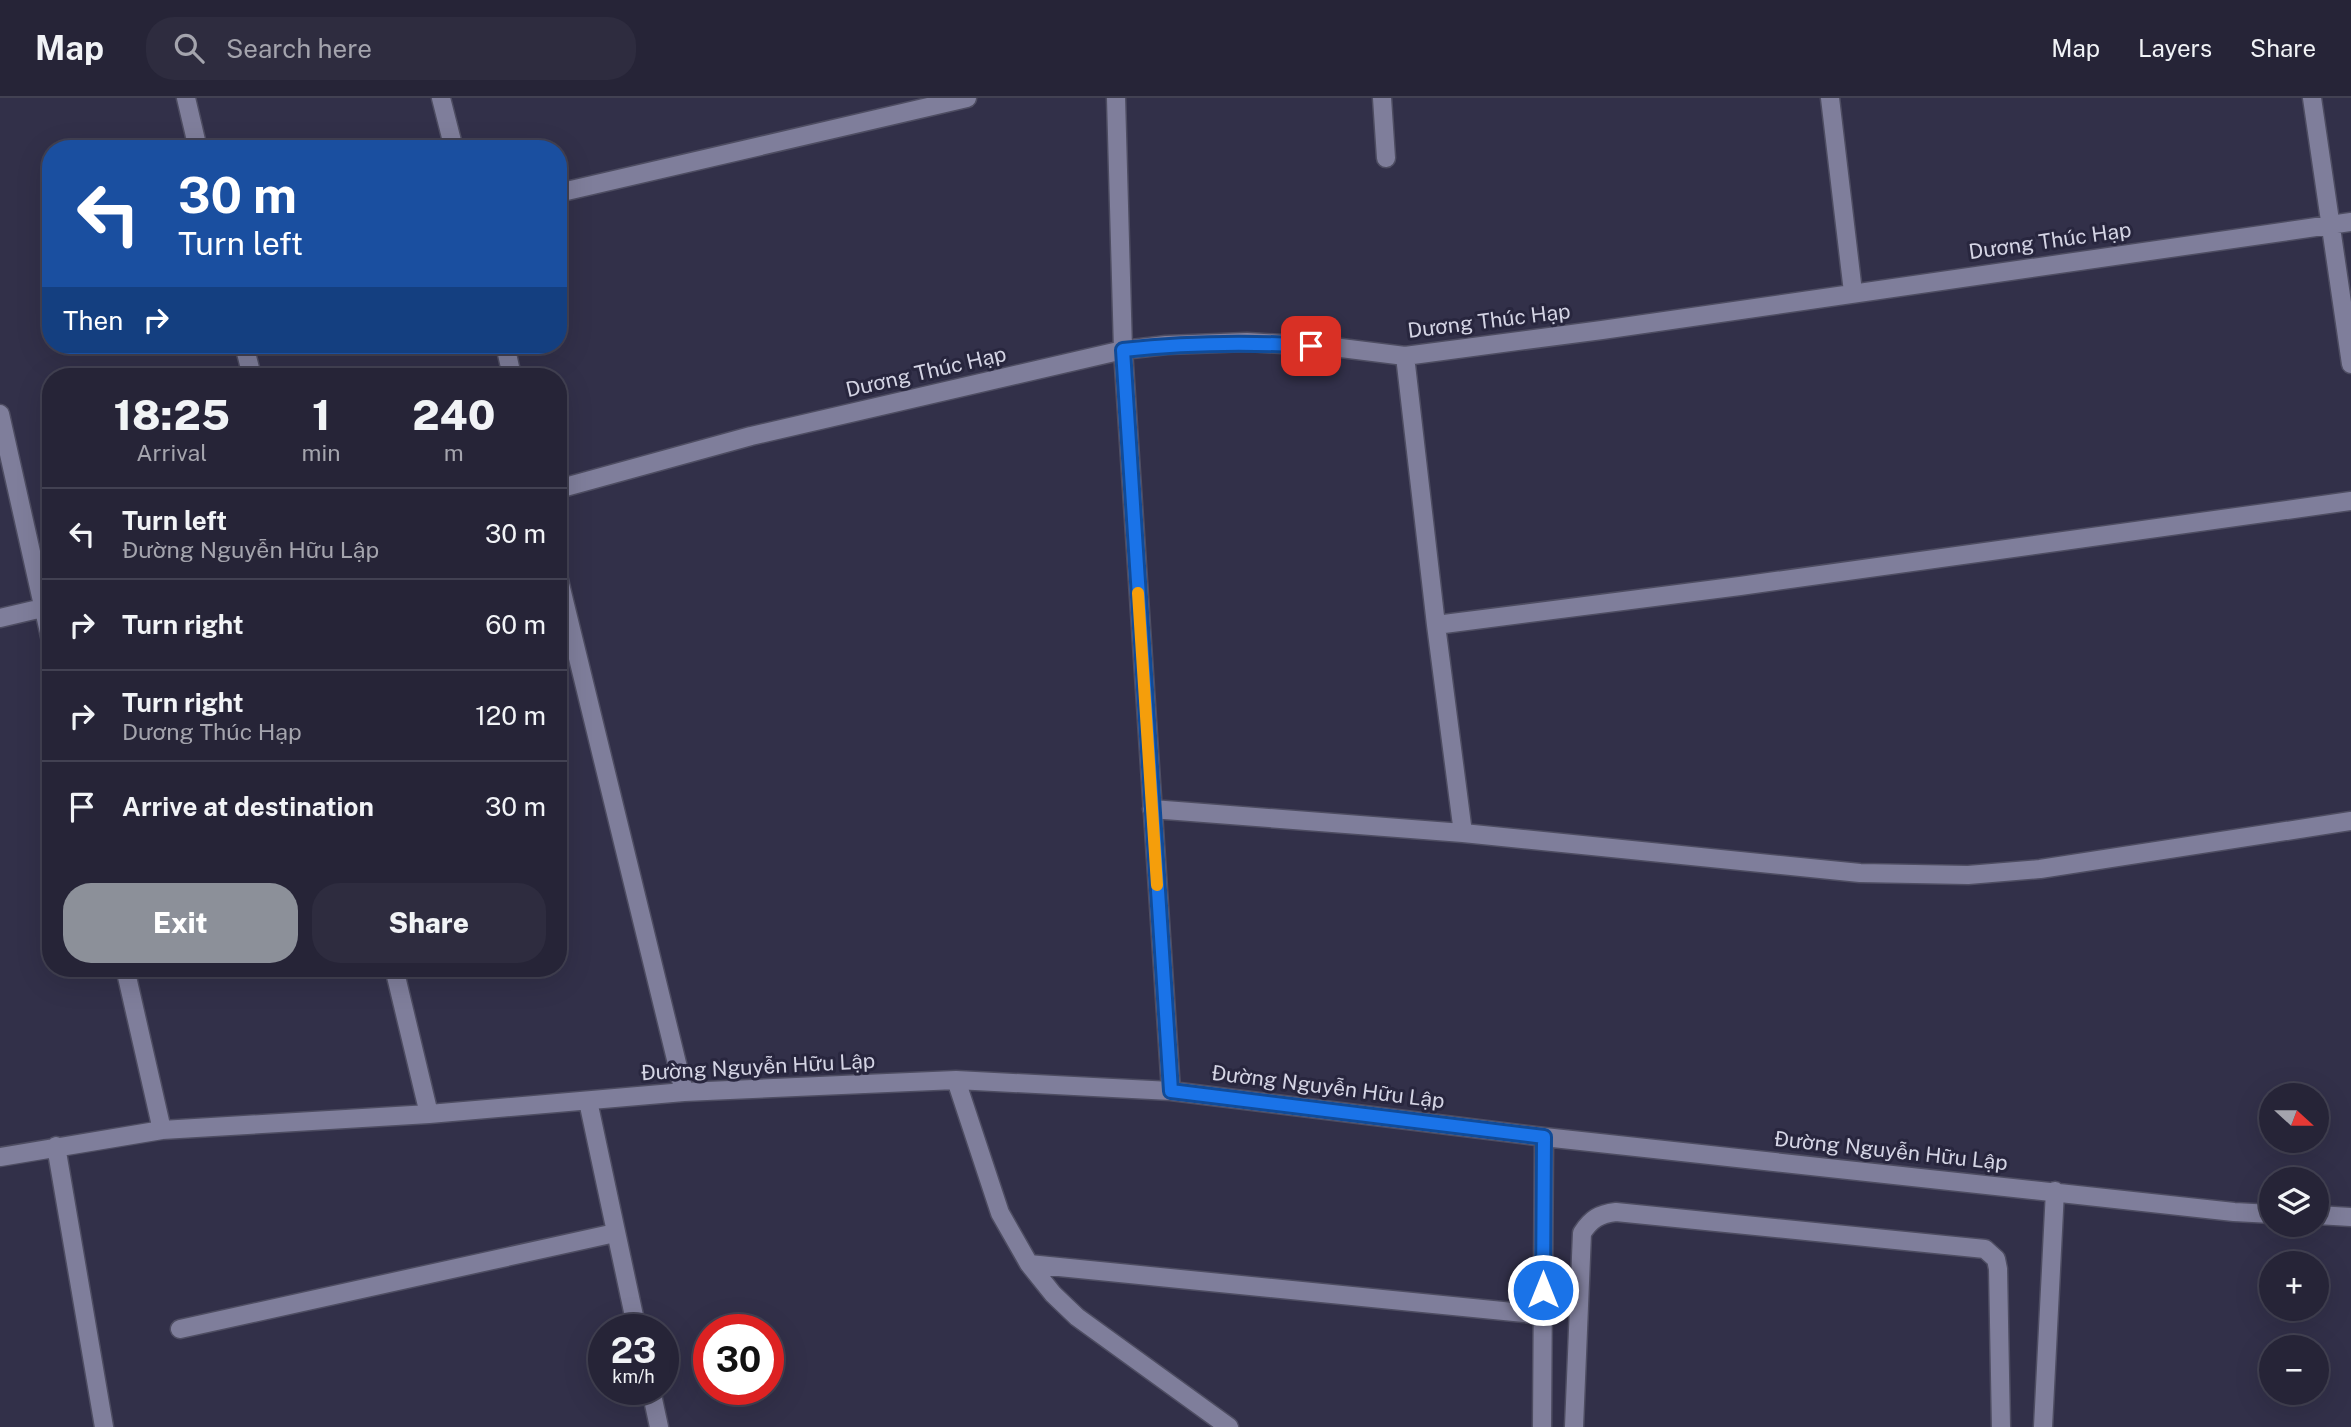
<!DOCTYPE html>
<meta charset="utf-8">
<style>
:root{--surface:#262437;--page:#2e2c3f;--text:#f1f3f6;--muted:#a4a4ad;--line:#424152;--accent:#8c9099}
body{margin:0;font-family:"Public Sans",sans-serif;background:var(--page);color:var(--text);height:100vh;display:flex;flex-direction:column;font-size:26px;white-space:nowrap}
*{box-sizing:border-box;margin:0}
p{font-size:23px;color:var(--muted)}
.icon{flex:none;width:38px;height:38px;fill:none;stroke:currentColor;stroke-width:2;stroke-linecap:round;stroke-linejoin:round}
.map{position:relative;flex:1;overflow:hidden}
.side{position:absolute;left:42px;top:270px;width:525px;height:609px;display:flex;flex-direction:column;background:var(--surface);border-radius:28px;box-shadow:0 7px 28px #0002,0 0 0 2px var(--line)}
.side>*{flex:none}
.guide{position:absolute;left:42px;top:42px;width:525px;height:214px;border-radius:28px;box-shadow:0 7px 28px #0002,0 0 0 2px var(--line);background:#1a4fa0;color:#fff;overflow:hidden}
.needle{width:46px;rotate:111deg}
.fabs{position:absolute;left:2259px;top:985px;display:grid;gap:14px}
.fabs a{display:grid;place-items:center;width:70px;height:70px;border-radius:50%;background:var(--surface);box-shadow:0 7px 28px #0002,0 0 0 2px var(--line);font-size:35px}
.speed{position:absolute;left:588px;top:1216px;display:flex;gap:14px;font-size:35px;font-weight:700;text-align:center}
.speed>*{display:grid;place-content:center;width:91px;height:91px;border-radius:50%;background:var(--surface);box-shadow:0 7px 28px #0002,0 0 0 2px var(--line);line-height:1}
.speed small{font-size:18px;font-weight:400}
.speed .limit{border:10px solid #d22;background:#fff;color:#111}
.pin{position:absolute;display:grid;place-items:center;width:60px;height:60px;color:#fff;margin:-30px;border-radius:14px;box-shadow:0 4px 10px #0006}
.me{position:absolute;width:77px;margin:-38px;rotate:0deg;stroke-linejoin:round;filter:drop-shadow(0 0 5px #0008)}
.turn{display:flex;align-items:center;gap:24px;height:147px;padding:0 21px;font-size:32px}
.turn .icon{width:91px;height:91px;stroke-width:2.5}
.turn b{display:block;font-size:49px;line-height:60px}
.then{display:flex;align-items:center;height:66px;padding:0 21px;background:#0003;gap:14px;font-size:26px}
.eta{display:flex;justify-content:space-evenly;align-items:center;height:119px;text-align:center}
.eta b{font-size:42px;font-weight:800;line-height:49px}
.cta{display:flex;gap:14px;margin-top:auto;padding:14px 21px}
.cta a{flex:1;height:80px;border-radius:28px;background:var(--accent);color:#fff;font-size:28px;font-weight:800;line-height:80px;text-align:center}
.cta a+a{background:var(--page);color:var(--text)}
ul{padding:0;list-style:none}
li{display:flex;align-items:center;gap:21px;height:91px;padding:0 21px;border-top:2px solid var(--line)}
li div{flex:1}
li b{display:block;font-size:26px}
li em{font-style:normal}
header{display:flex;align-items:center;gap:42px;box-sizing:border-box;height:98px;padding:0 35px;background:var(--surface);border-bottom:2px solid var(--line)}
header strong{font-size:33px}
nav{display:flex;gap:38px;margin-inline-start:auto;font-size:24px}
.search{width:490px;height:63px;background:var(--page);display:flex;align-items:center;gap:18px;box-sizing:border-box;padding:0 24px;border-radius:28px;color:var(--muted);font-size:26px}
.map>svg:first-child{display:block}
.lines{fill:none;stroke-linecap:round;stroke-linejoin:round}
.minor-casing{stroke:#4e4d62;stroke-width:21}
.minor{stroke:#7f7e9b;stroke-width:18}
.route-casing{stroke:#114b97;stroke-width:18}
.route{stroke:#1a73e8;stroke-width:12}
.slow{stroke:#f59e0b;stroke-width:12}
.labels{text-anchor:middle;stroke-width:6;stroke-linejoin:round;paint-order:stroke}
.street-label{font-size:21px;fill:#d4d4e4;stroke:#28263e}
</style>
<header>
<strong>Map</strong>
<div class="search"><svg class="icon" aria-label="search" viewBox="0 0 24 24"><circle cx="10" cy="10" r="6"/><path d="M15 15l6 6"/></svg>Search here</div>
<nav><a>Map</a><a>Layers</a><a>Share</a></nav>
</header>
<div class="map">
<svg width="2351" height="1329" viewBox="0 0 2351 1329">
<rect width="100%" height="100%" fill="#323049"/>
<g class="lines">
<defs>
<path id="minor" d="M186,0L198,51
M441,0L454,51
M1116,0L1123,252L1171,993
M1382,0L1386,60
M1830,0L1853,194
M2312,0L2351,266
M558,95L967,0
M244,247L252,278
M505,247L512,278
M1405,258L1436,527L1463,735
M0,316L51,543
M558,391L751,338L1123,252L1166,247L1247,244L1333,249L1405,258L1602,232L2351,124
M558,478L684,994
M0,520L51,508
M1436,527L1740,488L2351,403
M1152,711L1463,735L1860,775L1968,777L2040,771L2351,723
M125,870L162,1032
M394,870L429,1016
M956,982L1000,1115L1029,1166L1053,1196L1077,1219L1229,1329
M588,1003L637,1232
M56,1048L104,1329
M0,1059L162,1032L429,1016L684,994L956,982L1171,993L1544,1039L2234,1114L2272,1116
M2317,1117L2351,1119
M1029,1166L1543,1217
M180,1231L615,1135
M651,1292L659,1329
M1542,1329L1544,1039
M1574,1329L1582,1135C1591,1121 1599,1116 1616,1114L1985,1151L1996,1161L1998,1171L2001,1329
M2043,1329L2055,1093"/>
</defs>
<!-- minor casing -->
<use href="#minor" class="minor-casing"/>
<!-- minor -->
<use href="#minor" class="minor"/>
</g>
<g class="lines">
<defs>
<path id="route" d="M1311,248C1248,244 1186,245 1123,252L1171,993L1544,1039L1543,1192"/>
</defs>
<!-- route casing -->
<use href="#route" class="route-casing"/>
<!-- route -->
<use href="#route" class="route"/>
<!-- slow -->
<path class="slow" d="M1138,495L1157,787"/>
</g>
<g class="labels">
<!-- street labels -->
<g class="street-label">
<text transform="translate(2050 143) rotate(-8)" y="7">Dương Thúc Hạp</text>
<text transform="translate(1489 223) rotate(-7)" y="7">Dương Thúc Hạp</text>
<text transform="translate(926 274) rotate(-13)" y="7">Dương Thúc Hạp</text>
<text transform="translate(758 969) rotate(-3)" y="7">Đường Nguyễn Hữu Lập</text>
<text transform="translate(1328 989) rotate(7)" y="7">Đường Nguyễn Hữu Lập</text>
<text transform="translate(1891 1053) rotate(6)" y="7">Đường Nguyễn Hữu Lập</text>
</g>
</g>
</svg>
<div class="fabs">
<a><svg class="needle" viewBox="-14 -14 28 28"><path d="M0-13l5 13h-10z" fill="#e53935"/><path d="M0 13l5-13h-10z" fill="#a4a4ad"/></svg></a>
<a><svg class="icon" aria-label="layers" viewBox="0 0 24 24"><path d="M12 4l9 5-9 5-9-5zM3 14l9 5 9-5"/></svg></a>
<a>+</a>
<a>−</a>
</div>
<div class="speed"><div>23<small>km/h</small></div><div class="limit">30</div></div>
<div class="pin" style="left:1311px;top:248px;background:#d93025"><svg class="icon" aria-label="arrive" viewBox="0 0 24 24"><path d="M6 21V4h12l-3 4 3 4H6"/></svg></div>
<svg class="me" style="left:1543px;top:1192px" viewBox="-20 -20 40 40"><circle r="17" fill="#1a73e8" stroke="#fff" stroke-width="3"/><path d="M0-11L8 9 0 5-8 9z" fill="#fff"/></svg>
<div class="guide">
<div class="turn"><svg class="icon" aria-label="left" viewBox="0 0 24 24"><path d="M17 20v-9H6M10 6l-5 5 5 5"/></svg><div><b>30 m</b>Turn left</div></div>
<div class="then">Then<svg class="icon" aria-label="right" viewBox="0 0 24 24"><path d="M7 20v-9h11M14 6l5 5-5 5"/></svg></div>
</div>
<section class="side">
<div class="eta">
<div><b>18:25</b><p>Arrival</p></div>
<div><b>1</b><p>min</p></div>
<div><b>240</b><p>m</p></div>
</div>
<ul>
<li><svg class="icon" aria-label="left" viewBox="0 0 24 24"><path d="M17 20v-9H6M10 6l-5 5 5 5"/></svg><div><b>Turn left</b><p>Đường Nguyễn Hữu Lập</p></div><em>30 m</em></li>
<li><svg class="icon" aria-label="right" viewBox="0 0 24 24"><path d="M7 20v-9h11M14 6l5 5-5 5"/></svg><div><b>Turn right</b></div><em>60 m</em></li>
<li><svg class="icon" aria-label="right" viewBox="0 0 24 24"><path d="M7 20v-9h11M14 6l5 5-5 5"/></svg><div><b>Turn right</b><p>Dương Thúc Hạp</p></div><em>120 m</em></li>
<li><svg class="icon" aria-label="arrive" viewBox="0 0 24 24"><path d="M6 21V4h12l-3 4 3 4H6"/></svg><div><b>Arrive at destination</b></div><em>30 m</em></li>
</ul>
<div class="cta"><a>Exit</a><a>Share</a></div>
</section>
</div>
